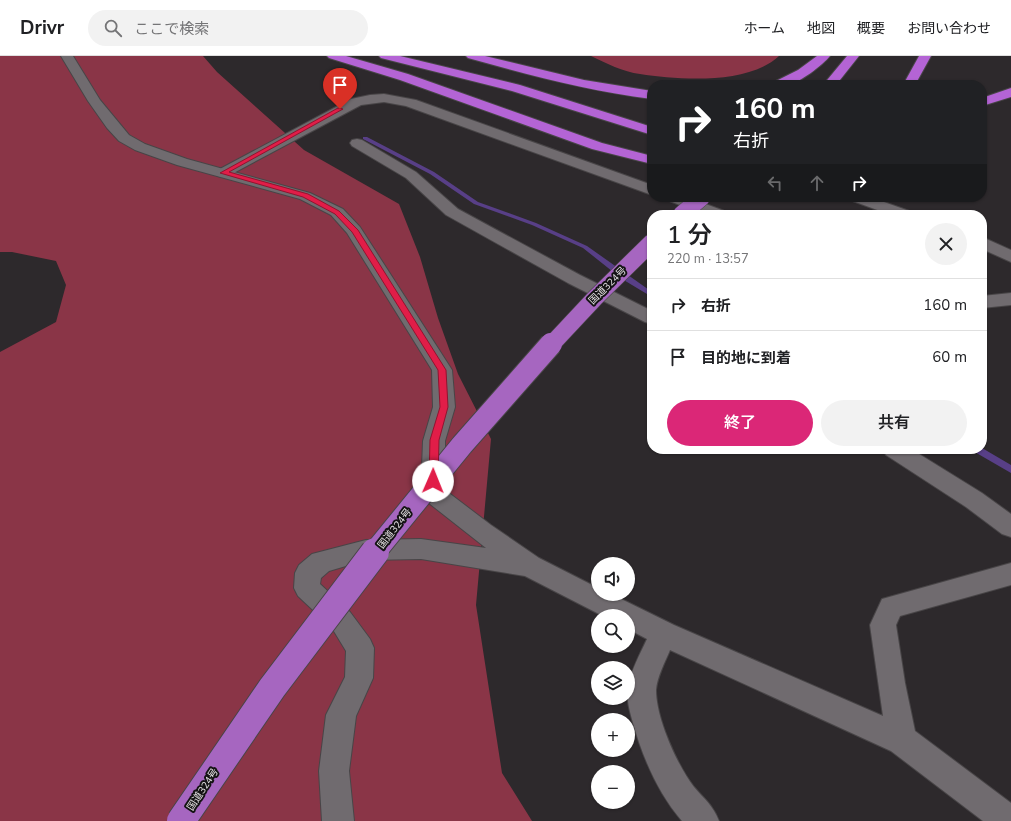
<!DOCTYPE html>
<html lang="ja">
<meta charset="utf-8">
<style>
:root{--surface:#fff;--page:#f2f2f2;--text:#202124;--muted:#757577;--line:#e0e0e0;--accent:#db2777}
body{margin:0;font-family:"Nunito Sans","Noto Sans JP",sans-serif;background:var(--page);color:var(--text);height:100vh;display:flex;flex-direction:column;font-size:15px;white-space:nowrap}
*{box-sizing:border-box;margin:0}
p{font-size:13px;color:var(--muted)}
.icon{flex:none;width:22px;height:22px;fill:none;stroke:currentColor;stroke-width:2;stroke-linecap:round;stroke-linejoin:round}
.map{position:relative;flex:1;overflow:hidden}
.details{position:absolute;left:647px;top:154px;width:340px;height:244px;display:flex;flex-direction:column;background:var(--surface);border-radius:16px;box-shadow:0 1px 3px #0004}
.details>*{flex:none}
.hud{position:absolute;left:647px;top:24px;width:340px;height:122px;border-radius:16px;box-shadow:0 1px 3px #0004;background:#202124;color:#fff;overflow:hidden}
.buttons{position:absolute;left:591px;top:501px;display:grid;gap:8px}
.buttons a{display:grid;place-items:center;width:44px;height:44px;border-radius:50%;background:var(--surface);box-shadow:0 1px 3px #0004;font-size:20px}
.pin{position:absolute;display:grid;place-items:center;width:34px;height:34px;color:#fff;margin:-41px -17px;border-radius:50% 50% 50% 0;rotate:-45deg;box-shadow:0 0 4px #0007}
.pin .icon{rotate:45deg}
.me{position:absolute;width:44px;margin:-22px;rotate:1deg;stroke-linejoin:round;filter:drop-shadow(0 0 3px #0008)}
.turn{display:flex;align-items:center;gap:14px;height:84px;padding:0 20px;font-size:18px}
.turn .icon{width:52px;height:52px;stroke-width:2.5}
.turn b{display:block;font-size:28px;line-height:34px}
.lanes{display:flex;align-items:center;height:38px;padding:0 20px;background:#0003;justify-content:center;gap:20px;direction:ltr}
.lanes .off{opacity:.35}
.round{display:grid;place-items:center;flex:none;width:42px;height:42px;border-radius:21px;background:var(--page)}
.summary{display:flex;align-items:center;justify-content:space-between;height:68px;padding:0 20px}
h1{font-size:24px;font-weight:600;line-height:30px}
.cta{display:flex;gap:8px;margin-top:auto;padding:8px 20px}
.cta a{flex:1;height:46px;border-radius:24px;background:var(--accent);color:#fff;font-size:16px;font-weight:600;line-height:46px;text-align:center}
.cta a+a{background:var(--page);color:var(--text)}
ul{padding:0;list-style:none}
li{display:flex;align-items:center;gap:12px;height:52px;padding:0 20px;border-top:1px solid var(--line)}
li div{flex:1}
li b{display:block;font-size:15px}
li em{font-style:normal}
header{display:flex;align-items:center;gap:24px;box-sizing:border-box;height:56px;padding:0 20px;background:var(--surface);border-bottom:1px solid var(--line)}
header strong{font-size:19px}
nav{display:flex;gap:22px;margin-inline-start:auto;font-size:14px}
.search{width:280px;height:36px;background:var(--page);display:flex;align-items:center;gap:10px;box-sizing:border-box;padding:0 14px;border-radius:22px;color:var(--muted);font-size:15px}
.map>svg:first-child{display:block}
.forest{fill:#8a3547}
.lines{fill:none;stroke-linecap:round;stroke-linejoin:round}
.stream{fill:#583f87;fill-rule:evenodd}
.minor-casing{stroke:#484547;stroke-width:2}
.tertiary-casing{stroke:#484547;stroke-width:2}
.motorway-casing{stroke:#484547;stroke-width:2}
.minor{fill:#706b6f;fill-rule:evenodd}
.tertiary{fill:#706b6f;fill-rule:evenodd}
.motorway{fill:#b464d5;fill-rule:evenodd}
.trunk-bridge-far2-casing{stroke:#484547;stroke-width:18;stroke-linecap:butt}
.trunk-bridge-far1-casing{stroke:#484547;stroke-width:24;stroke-linecap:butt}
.trunk-bridge-casing{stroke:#484547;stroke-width:30;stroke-linecap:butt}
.trunk-bridge-far2{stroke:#a666c0;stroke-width:17}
.trunk-bridge-far1{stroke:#a666c0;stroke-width:22}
.trunk-bridge{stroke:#a666c0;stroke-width:28}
.route{fill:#e11d48;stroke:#92132f}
.labels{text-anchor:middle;stroke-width:4;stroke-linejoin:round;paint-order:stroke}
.street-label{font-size:10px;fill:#e8e5e7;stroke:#141314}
</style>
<header>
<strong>Drivr</strong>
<div class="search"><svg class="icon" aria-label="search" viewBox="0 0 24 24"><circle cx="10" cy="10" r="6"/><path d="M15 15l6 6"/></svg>ここで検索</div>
<nav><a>ホーム</a><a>地図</a><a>概要</a><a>お問い合わせ</a></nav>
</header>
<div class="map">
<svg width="1011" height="765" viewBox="0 0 1011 765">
<rect width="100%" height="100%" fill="#2d292c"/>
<!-- forest -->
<path class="forest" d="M0,0H203L217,16L304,94L399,148L420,201L438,262L458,318L491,383L476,549L502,717L532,765H0V296L56,266L66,229L56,205L12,196H0Z
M591,0H779C748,29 680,24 640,18C623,16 606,7 591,0Z"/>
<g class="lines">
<!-- stream -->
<path class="stream" d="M363,81H367L434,116L478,146L536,167L587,190L652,236V241L622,223L583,192L532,169L474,148L430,118L363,83Z
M982,392L1011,409V417L973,395L971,393Z"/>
<defs>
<path id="minor" d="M61,0H73L100,44L129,79L145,88L187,103L310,137L343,153L360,171L452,314L455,351L445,385V434L491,469L539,502L598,532V538H611L674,569L883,660L870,569L882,543L1011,507V529L900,560L896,569L905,627L915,675L1011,747V765H983L891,695L670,594C665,606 657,621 656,634C656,662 677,709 694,731C704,743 713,749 719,765H682C658,737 643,702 633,667C630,656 626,643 628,631C631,614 640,598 647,583L628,573V560H603L525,520L421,503L366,504L329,515L321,522L320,528L350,556L370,583L374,592L373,622L356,660L349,715L354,765H322L319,715L326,659L345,621L346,595L332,572L298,540L294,532L295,517L299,509L312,498L366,484L421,483L486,492L425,444L421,438L423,385L433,351L432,314L347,177L331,159L300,143L177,109L135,94L119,85L107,72L88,45Z
M357,83L362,84L416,116L458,153L580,219L652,255V268L645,266L568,227L446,159L406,122L352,90L350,87L352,84Z
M883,393H911L982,437L1011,458V481L1002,478L966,451L886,399Z"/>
<path id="tertiary" d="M384,38L416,44L652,129V139L406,50L384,46L361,49L228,120L223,121L218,120L216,117L218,114L351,43L370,39Z
M664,141H687L727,156L729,159H706L667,144Z
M847,141H870L912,156L914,159H891L850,144Z
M982,181L1011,194V206L982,193Z
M1011,237V249L982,252V240Z"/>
<path id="motorway" d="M327,0H346L408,18L602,87L652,100V108L592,93L400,24L329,2Z
M379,0H400L520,29L652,71V79L512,35L381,2Z
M466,0H485L584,24L652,35V43C589,35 529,19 468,2Z
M817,0H830C823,9 799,27 788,29C783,30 777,29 772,29L774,26L798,14Z
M847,0H859L836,29H823Z
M919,0H931L915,29H903Z
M1011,32V41L982,50V42Z"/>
</defs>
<!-- minor casing -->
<use href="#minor" class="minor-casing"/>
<!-- tertiary casing -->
<use href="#tertiary" class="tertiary-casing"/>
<!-- motorway casing -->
<use href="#motorway" class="motorway-casing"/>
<!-- minor -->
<use href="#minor" class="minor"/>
<!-- tertiary -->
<use href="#tertiary" class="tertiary"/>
<!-- motorway -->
<use href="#motorway" class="motorway"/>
<defs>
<path id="trunk-bridge-far2" d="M681,159L702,141
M551,289L595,242L652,186"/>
<path id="trunk-bridge-far1" d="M374,497L462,389L551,288"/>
<path id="trunk-bridge" d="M181,765L272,632L375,496"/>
</defs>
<!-- trunk-bridge-far2 casing -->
<use href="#trunk-bridge-far2" class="trunk-bridge-far2-casing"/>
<!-- trunk-bridge-far1 casing -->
<use href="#trunk-bridge-far1" class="trunk-bridge-far1-casing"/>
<!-- trunk-bridge casing -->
<use href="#trunk-bridge" class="trunk-bridge-casing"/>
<!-- trunk-bridge-far2 -->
<use href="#trunk-bridge-far2" class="trunk-bridge-far2"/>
<!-- trunk-bridge-far1 -->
<use href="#trunk-bridge-far1" class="trunk-bridge-far1"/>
<!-- trunk-bridge -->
<use href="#trunk-bridge" class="trunk-bridge"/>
</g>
<!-- route -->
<path class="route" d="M338,52L343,53L229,116L308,138L339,155L358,174L446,314L448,351L439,384L438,425L437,427H430L429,425L430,384L440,351L438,314L352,176L335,158L303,141L220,117Z"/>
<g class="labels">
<!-- street labels -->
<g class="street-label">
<text transform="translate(607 229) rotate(-45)" y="4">国道324号</text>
<text transform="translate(394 472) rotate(-52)" y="4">国道324号</text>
<text transform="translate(202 733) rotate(-57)" y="4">国道324号</text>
</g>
</g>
</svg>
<div class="buttons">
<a><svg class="icon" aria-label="sound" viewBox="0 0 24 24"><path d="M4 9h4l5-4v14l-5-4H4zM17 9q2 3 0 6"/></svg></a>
<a><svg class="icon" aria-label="search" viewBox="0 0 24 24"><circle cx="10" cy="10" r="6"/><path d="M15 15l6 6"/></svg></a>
<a><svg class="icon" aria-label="layers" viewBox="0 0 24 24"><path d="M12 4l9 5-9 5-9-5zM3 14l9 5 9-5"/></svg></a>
<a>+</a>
<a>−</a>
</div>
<div class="pin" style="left:340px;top:53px;background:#d93025"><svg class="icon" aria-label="arrive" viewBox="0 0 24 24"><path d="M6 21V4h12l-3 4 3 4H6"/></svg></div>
<svg class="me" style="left:433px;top:425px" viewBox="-20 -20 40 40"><circle r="19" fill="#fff"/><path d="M0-13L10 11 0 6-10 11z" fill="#e11d48"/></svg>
<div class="hud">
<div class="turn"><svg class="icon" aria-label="right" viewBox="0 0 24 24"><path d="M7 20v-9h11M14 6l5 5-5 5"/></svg><div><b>160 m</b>右折</div></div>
<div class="lanes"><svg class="icon off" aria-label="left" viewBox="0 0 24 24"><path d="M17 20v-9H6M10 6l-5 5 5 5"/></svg><svg class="icon off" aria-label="ahead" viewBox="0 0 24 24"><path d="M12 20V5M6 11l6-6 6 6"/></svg><svg class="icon" aria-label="right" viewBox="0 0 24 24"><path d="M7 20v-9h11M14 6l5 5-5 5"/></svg></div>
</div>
<section class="details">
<div class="summary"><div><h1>1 分</h1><p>220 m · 13:57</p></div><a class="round"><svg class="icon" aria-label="close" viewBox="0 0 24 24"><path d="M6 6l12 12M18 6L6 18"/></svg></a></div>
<ul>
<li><svg class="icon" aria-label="right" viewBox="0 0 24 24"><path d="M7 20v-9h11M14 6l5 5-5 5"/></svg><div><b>右折</b></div><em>160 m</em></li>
<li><svg class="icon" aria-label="arrive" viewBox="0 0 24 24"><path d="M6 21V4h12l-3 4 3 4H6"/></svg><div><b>目的地に到着</b></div><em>60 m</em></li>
</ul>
<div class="cta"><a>終了</a><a>共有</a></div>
</section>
</div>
